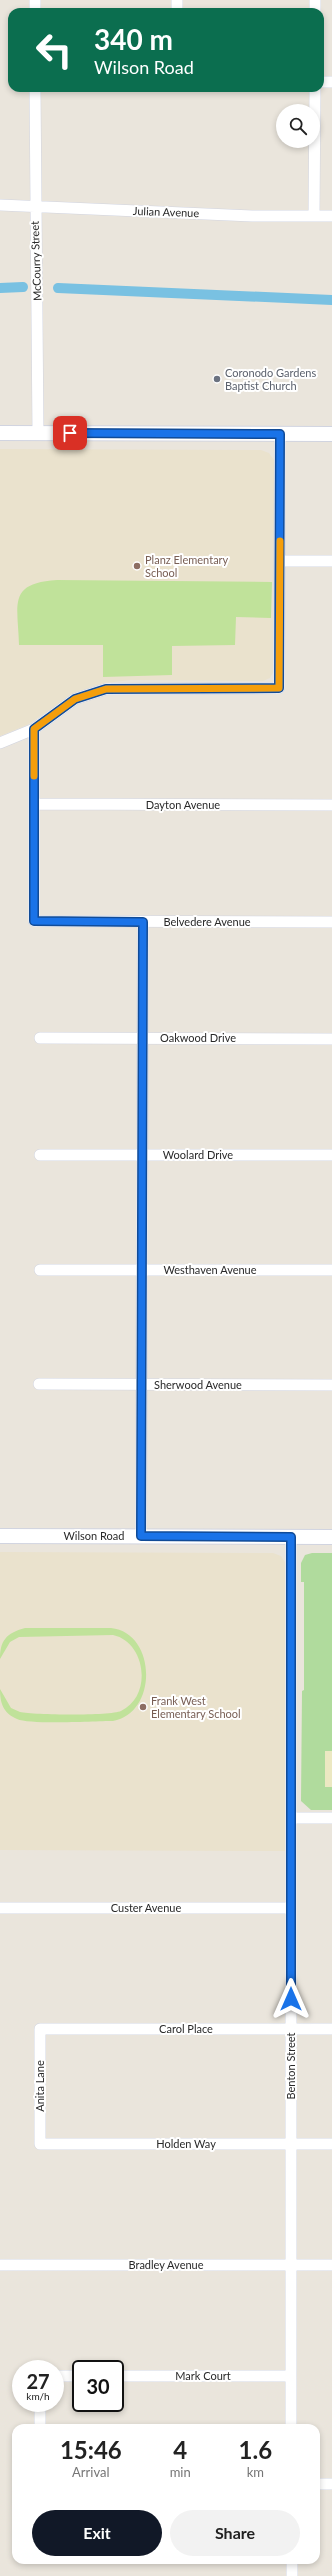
<!DOCTYPE html>
<style>
:root{--surface:#fff;--page:#f2f2f2;--text:#222;--muted:#767676;--accent:#111827}
body{margin:0;font-family:Lato,sans-serif;background:var(--page);color:var(--text);height:100vh;display:flex;flex-direction:column;font-size:15px;white-space:nowrap}
*{box-sizing:border-box;margin:0}
p{font-size:13px;color:var(--muted)}
.icon{flex:none;width:22px;height:22px;fill:none;stroke:currentColor;stroke-width:2;stroke-linecap:round;stroke-linejoin:round}
.map{position:relative;flex:1;overflow:hidden}
.panel{position:absolute;left:12px;top:2424px;width:308px;height:140px;display:flex;flex-direction:column;background:var(--surface);border-radius:12px;box-shadow:0 2px 6px #0003}
.panel>*{flex:none}
.banner{position:absolute;left:8px;top:8px;width:316px;height:84px;border-radius:12px;box-shadow:0 2px 6px #0003;background:#0b6e4f;color:#fff;overflow:hidden}
.tools{position:absolute;left:276px;top:104px;display:grid;gap:8px}
.tools a{display:grid;place-items:center;width:44px;height:44px;border-radius:50%;background:var(--surface);box-shadow:0 2px 6px #0003;font-size:20px}
.speed{position:absolute;left:12px;top:2360px;display:flex;gap:8px;font-size:20px;font-weight:700;text-align:center}
.speed>*{display:grid;place-content:center;width:52px;height:52px;border-radius:50%;background:var(--surface);box-shadow:0 2px 6px #0003;line-height:1}
.speed small{font-size:10px;font-weight:400}
.speed .limit{border:2px solid #111;border-radius:6px;background:#fff;color:#111}
.pin{position:absolute;display:grid;place-items:center;width:34px;height:34px;color:#fff;margin:-17px;border-radius:8px;box-shadow:0 2px 6px #0006}
.me{position:absolute;width:44px;margin:-22px;rotate:0deg;stroke-linejoin:round;filter:drop-shadow(0 0 3px #0008)}
.turn{display:flex;align-items:center;gap:14px;height:84px;padding:0 20px;font-size:18px}
.turn .icon{width:52px;height:52px;stroke-width:2.5}
.turn b{display:block;font-size:28px;line-height:34px}
.eta{display:flex;justify-content:space-evenly;align-items:center;height:68px;text-align:center}
.eta b{font-size:24px;font-weight:700;line-height:28px}
.cta{display:flex;gap:8px;margin-top:auto;padding:8px 20px}
.cta a{flex:1;height:46px;border-radius:24px;background:var(--accent);color:#fff;font-size:16px;font-weight:700;line-height:46px;text-align:center}
.cta a+a{background:var(--page);color:var(--text)}
.map>svg:first-child{display:block}
.education{fill:#eae2cd}
.green{fill:#b0db9d}
.sand{fill:#ece8c2}
.pitch{fill:#c0e29a}
.lines{fill:none;stroke-linecap:round;stroke-linejoin:round}
.canal{stroke:#79c1e2;stroke-width:10}
.minor-casing{stroke:#d1d4e0;stroke-width:12}
.tertiary-casing{stroke:#d1d4e0;stroke-width:16}
.minor{stroke:#fff;stroke-width:11}
.tertiary{stroke:#fff;stroke-width:14}
.route-casing{stroke:#114b97;stroke-width:10}
.route{stroke:#1a73e8;stroke-width:7}
.slow{stroke:#f59e0b;stroke-width:7}
.worship-dot{fill:#6b7280;stroke:#fff;stroke-width:1.5}
.education-dot{fill:#8d6e63;stroke:#fff;stroke-width:1.5}
.labels{text-anchor:middle;stroke-width:4;stroke-linejoin:round;paint-order:stroke}
.street-label{font-size:11px;fill:#292929;stroke:#fff}
.worship-label{font-size:11px;fill:#5b616d;stroke:#fff;text-anchor:start}
.education-label{font-size:11px;fill:#785e54;stroke:#fff;text-anchor:start}
</style>
<div class="map">
<svg width="332" height="2576" viewBox="0 0 332 2576">
<rect width="100%" height="100%" fill="#eae5dc"/>
<!-- education -->
<path class="education" d="M0,449L261,450L269,453L274,460V671L270,678L263,681L131,680L104,683L77,692L27,725L0,736Z
M0,1552L273,1553L281,1556L286,1564L285,1851L0,1850Z"/>
<!-- green -->
<path class="green" d="M312,1553H332V1810H311L301,1801L302,1691L304,1690V1582H301V1563L305,1555Z"/>
<!-- sand -->
<path class="sand" d="M325,1751H332V1787H325Z"/>
<!-- pitch -->
<path class="pitch" d="M57,580L272,582L271,618L236,617L235,645L172,646V675L103,677V645H19C18,605 7,583 57,580Z
M25,1628H111C157,1633 158,1713 113,1721C95,1721 30,1725 17,1719C3,1713 0,1703 0,1689L11,1708L20,1712C34,1715 110,1716 121,1711C153,1696 146,1642 113,1635L19,1637L10,1642L0,1659C0,1641 6,1633 25,1628Z"/>
<g class="lines">
<!-- canal -->
<path class="canal" d="M0,288L23,287
M58,288L332,300"/>
<defs>
<path id="minor" d="M177,0V12
M35,12V0
M315,12V0
M320,82H332
M35,88L38,433
M0,205L252,216H332
M314,216L315,88
M280,561H332
M34,729V921L332,922
M0,743L34,729L75,699L106,689L279,688L280,434
M34,804L332,805
M40,1038L332,1039
M40,1155H332
M40,1270H332
M39,1384L332,1385
M141,1537L143,922
M291,1818H332
M0,1908H291
M332,2029H40V2144H332
M0,2265H332
M55,2376H81
M115,2376H291
M40,2403V2428
M291,2428V1537
M316,2484H332
M292,2560V2576"/>
<path id="tertiary" d="M0,433L332,434
M0,1536L332,1537"/>
</defs>
<!-- minor casing -->
<use href="#minor" class="minor-casing"/>
<!-- tertiary casing -->
<use href="#tertiary" class="tertiary-casing"/>
<!-- minor -->
<use href="#minor" class="minor"/>
<!-- tertiary -->
<use href="#tertiary" class="tertiary"/>
</g>
<g class="lines">
<defs>
<path id="route" d="M70,433L280,434L279,688L106,689L75,699L34,729V921L143,922L141,1536L291,1537V1999"/>
</defs>
<!-- route casing -->
<use href="#route" class="route-casing"/>
<!-- route -->
<use href="#route" class="route"/>
<!-- slow -->
<path class="slow" d="M34,776V729L75,699L106,689L279,688L280,541"/>
</g>
<!-- markers -->
<circle class="worship-dot" cx="217" cy="379" r="4"/>
<g class="education-dot">
<circle cx="137" cy="566" r="4"/>
<circle cx="143" cy="1707" r="4"/>
</g>
<g class="labels">
<!-- street labels -->
<g class="street-label">
<text transform="translate(166 212) rotate(2)" y="4">Julian Avenue</text>
<text transform="translate(36 261) rotate(-92)" y="4">McCourry Street</text>
<text x="183" y="809">Dayton Avenue</text>
<text x="207" y="926">Belvedere Avenue</text>
<text x="198" y="1042">Oakwood Drive</text>
<text x="198" y="1159">Woolard Drive</text>
<text x="210" y="1274">Westhaven Avenue</text>
<text x="198" y="1389">Sherwood Avenue</text>
<text x="94" y="1540">Wilson Road</text>
<text x="146" y="1912">Custer Avenue</text>
<text x="186" y="2033">Carol Place</text>
<text transform="translate(291 2066) rotate(-90)" y="4">Benton Street</text>
<text transform="translate(40 2086) rotate(-90)" y="4">Anita Lane</text>
<text x="186" y="2148">Holden Way</text>
<text x="166" y="2269">Bradley Avenue</text>
<text x="203" y="2380">Mark Court</text>
</g>
<!-- worship labels -->
<g class="worship-label">
<text x="225" y="377">Coronodo Gardens<tspan x="225" dy="13">Baptist Church</tspan></text>
</g>
<!-- education labels -->
<g class="education-label">
<text x="145" y="564">Planz Elementary<tspan x="145" dy="13">School</tspan></text>
<text x="151" y="1705">Frank West<tspan x="151" dy="13">Elementary School</tspan></text>
</g>
</g>
</svg>
<div class="tools">
<a><svg class="icon" aria-label="search" viewBox="0 0 24 24"><circle cx="10" cy="10" r="6"/><path d="M15 15l6 6"/></svg></a>
</div>
<div class="speed"><div>27<small>km/h</small></div><div class="limit">30</div></div>
<div class="pin" style="left:70px;top:433px;background:#d93025"><svg class="icon" aria-label="arrive" viewBox="0 0 24 24"><path d="M6 21V4h12l-3 4 3 4H6"/></svg></div>
<svg class="me" style="left:291px;top:1999px" viewBox="-20 -20 40 40"><path d="M0-17L14 15 0 8-14 15z" fill="#1a73e8" stroke="#fff" stroke-width="4"/></svg>
<div class="banner">
<div class="turn"><svg class="icon" aria-label="left" viewBox="0 0 24 24"><path d="M17 20v-9H6M10 6l-5 5 5 5"/></svg><div><b>340 m</b>Wilson Road</div></div>
</div>
<section class="panel">
<div class="eta">
<div><b>15:46</b><p>Arrival</p></div>
<div><b>4</b><p>min</p></div>
<div><b>1.6</b><p>km</p></div>
</div>
<div class="cta"><a>Exit</a><a>Share</a></div>
</section>
</div>
